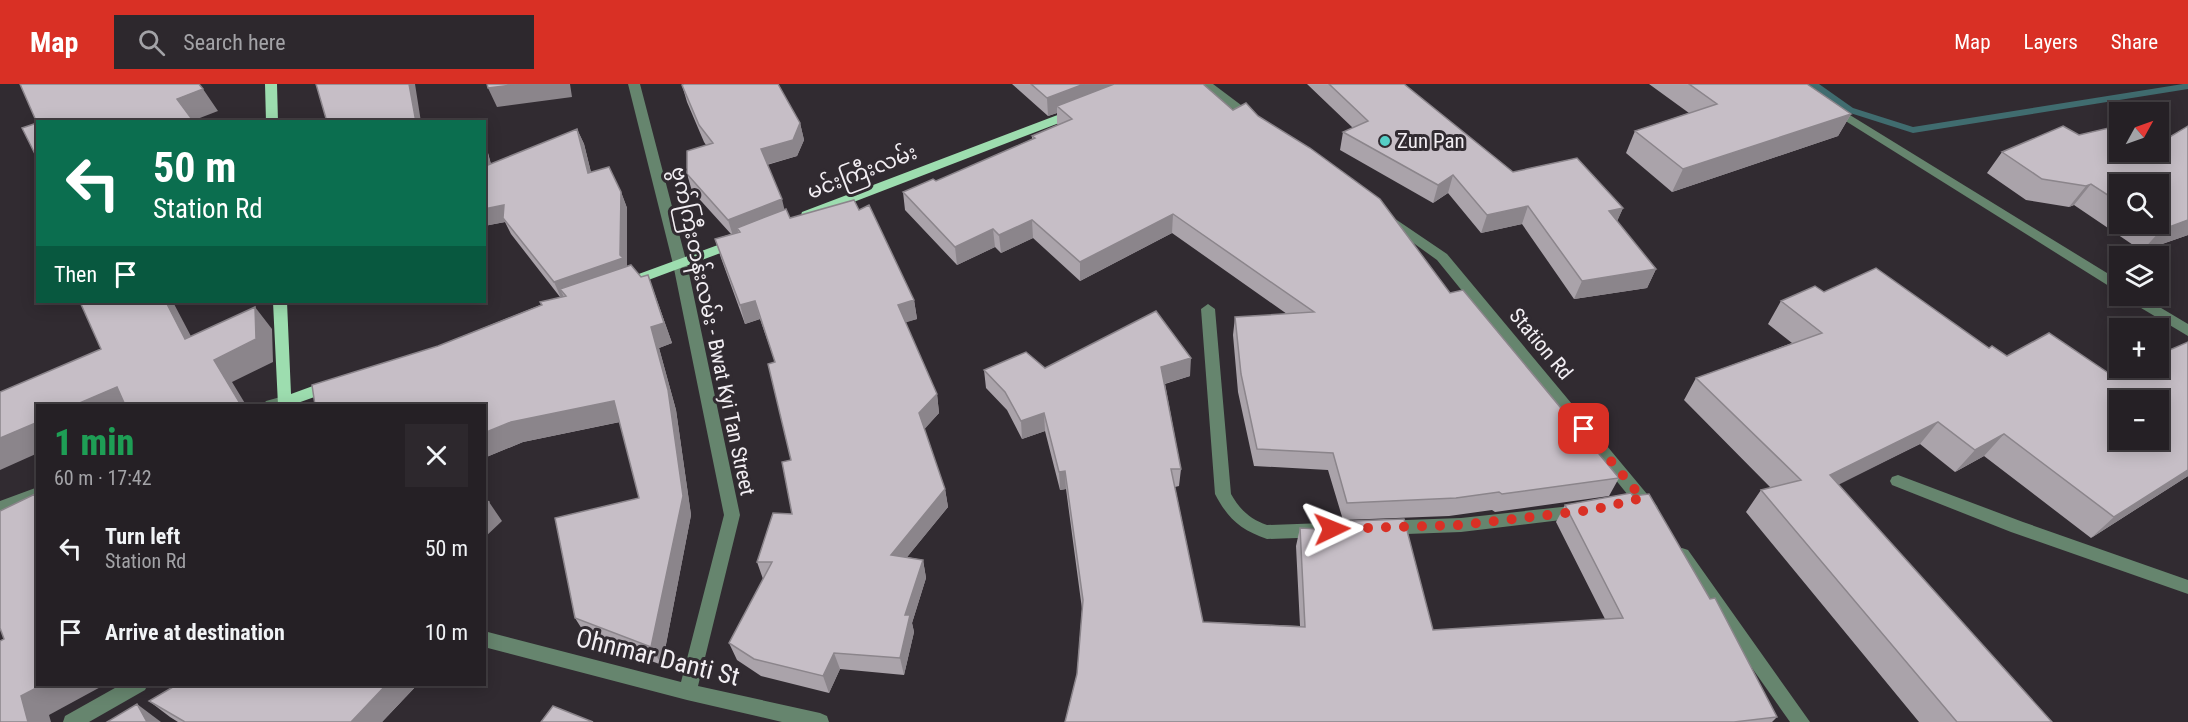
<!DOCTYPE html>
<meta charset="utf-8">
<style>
:root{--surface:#252025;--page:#2d282d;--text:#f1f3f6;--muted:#a3a3a7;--line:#423e42;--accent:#d93025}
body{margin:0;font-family:"Roboto Condensed","Noto Sans Myanmar",sans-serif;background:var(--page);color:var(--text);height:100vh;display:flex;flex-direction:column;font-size:22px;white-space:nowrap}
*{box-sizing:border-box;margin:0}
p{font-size:20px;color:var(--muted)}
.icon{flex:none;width:33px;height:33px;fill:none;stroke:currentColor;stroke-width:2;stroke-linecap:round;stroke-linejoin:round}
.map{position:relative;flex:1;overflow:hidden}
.drawer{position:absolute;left:36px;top:320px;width:450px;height:282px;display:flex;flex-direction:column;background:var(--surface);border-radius:0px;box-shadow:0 3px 15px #0003,0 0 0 2px var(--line)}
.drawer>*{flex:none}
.top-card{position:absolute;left:36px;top:36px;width:450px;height:183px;border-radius:0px;box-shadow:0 3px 15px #0003,0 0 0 2px var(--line);background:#0b6e4f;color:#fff;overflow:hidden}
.needle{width:39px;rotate:50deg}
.controls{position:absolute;left:2109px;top:18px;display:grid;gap:12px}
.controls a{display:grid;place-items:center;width:60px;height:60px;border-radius:0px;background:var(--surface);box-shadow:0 3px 15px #0003,0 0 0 2px var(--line);font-size:30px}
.pin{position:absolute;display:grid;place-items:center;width:51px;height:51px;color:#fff;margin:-26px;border-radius:12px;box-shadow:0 3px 9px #0006}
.me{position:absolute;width:66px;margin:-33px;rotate:88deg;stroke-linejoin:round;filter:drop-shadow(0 0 4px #0008)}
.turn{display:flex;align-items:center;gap:21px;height:126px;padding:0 18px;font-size:27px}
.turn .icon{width:78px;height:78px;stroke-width:2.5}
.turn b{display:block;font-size:42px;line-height:51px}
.then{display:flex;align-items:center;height:57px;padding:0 18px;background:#0003;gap:12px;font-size:22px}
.round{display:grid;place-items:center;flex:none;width:63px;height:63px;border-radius:0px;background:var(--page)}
.headline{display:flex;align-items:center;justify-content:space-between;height:102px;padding:0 18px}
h1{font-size:36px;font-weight:800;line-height:45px;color:#1e9e55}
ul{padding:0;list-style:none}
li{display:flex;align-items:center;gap:18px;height:84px;padding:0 18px}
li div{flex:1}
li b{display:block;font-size:22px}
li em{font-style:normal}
header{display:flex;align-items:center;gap:36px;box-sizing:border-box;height:84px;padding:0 30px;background:var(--accent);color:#fff}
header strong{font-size:28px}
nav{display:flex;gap:33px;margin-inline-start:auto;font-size:21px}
.search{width:420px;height:54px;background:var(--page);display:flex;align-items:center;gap:15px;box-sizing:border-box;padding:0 21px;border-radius:0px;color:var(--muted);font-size:22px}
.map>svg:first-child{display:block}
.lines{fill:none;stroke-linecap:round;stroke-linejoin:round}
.stream{fill:#406c6f;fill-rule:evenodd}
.minor{fill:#66856e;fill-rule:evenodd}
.major{fill:#9dddaf;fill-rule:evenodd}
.wall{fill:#aaa3aa;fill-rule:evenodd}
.shaded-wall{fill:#8b858b}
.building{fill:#c6bec6;stroke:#8b858b;stroke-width:1.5;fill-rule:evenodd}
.route{stroke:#d93025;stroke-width:10;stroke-dasharray:0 18}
.poi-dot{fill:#55cec6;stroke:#312b31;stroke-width:2}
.labels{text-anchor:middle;stroke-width:6;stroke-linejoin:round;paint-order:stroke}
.poi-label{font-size:21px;fill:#f2eef3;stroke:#312b31;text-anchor:start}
.street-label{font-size:21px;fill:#f2eef3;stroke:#312b31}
.near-street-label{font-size:26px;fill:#f2eef3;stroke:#312b31}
</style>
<header>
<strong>Map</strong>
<div class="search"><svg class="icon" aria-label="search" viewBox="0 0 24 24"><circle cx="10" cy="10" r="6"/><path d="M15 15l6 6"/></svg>Search here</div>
<nav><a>Map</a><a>Layers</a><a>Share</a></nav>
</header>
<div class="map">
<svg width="2188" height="638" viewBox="0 0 2188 638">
<rect width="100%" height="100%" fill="#312b31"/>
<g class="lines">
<!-- stream -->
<path class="stream" d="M1808,0H1819L1853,24L1913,43L2183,0H2188V5L1913,49L1847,28Z"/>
<!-- minor -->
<path class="minor" d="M628,0H640L687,180L740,431L698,602L820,629L827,632L829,638H782L687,616L484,563V547L681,598L724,431L673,180Z
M1200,0H1213L1261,36L1259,39H1251Z
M1832,20L2120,197V209L1828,26V22Z
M1385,128L1447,170L1657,422L1659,427L1657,432L1651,434L1645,432L1437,176L1380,135L1379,132Z
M2124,212H2141L2188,240V252L2126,215Z
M1208,220L1215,225L1231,410C1240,426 1250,435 1267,441L1461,434L1580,421L1586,423L1588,428L1586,433L1461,448L1267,455C1241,446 1228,435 1215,410L1201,225Z
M284,312L289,314L292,321H263L266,317Z
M1898,391L2023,438L2188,496V510L2011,448L1892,401L1890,397L1892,393Z
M38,403V416L0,431V417Z
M1682,464L1688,466L1810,638H1790L1676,476L1674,471L1676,466Z
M122,600H148L145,606L89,638H63L65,632Z"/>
<!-- major -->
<path class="major" d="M265,0H277L278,38H266Z
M1076,24L1082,28L1080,31L812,134L807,135L801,131L802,128Z
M737,154L744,158L742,161L635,201L630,203L623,198L625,195Z
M273,218H287L291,310L332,295L337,297L339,301L337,305L292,321H278Z"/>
</g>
<!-- wall -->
<path class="wall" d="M1012,0H1203L1233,26L1258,32L1450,209L1619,394L1609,412L1495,428L1492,426L1449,432L1343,436L1328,386L1254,382L1238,308L1233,251L1235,233L1287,230L1172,149L1080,197L1033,154L1001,169L995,163L957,181L905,126L903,108L936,97L1032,55V52L1058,41L1057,40V29L1048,32Z
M1307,0H1404L1513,88L1623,124L1617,137L1656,185L1647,204L1574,215L1522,140L1481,149L1448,109L1433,119L1340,66L1343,48L1353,44Z
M1649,0H1786L1851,30L1838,52L1672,108L1626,69L1635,47L1689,29Z
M682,1L800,39L804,56L797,72L767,81L784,126L790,134L859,126L914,216L917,235L905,238L937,310L939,329L924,345L945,405L948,423L907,473L923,476L926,494L912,539L914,548L904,591L840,585L829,609L761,592L737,576L729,559L763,495L757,478L792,430L791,376L775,278L760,235L745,240L721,174L715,155L731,150L692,107L687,90L706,61L704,58L687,18Z
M577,45L584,60L591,88L621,108L627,124V182L641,193L648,191L672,259L659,264L676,326L691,431L662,581L587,553L575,534L639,414L620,338L523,358L484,374V321L438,262L560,213L511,150L505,138L484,142V54L491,80Z
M2079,51L2188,151L2142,167L2074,121L2069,123L2026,116L1987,89L2002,68ZM2120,100L2158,140H2120Z
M1824,208L1989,264L2188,392L2091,454L1984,372L1955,388L1920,360L1838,400L2052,638H1919L1746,428L1761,406L1771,404L1684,316L1696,294L1792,259L1768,240L1781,217Z
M1045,284L1190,292L1165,300L1181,385L1179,402L1175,403L1203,538L1300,542L1296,462L1300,444L1350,447L1352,437L1433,546L1605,535L1556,438L1565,421L1777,633L1772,638H1065L1077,590L1082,525L1066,405L1060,406L1045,347L1022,355L1007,326L986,304L984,286Z
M178,600H418L382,638H178L170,633L149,617Z"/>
<!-- shaded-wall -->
<path class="shaded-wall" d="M409,0H415L421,38H416Z
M520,0H570L572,13L497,23L488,4Z
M1084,0H1132L1057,22V29L1048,32L1047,14Z
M203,5L218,27L192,37L177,15Z
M1851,30L1838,52L1672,108L1683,85Z
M800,39L804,56L797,72L765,81L761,65Z
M577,45L584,60L595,105L588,89Z
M484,54L495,97L488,81L484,67Z
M1453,91L1448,109L1433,119L1438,101Z
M2091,100L2074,121L2069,123L2086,102Z
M621,108L627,124V183L560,205L564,213L561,214L554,198L620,171Z
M782,115L786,132L737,144L739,150L733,152L728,136Z
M504,121L503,134L505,138L484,142V125Z
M1528,122L1522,140L1481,149L1487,131Z
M1623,124L1615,142L1609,127Z
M1173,130L1172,149L1080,197V178Z
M1032,136L1033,154L1001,169L999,151Z
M2188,136V151L2142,167L2161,146Z
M993,145L995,163L957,181L955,163Z
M1656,185L1647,204L1574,215L1582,197Z
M648,191L672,259L659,264L676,326L691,431L662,581L651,563V243Z
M914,216L917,235L901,240L898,221Z
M755,217L760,235L745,240L740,221Z
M166,218H173L204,277L185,255Z
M255,223L272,245L273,278L232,298L246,321H241L214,276Z
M1191,274L1190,292L1160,301L1161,283Z
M117,303L134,321H75Z
M937,310L939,329L922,348L919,329Z
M614,317L624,337L523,358L484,374V349L511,338Z
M1044,329L1045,347L1022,355L1021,337Z
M38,338V369L0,386V354Z
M1938,338L1920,360L1814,413L1830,391Z
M2004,350L1984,372L1955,388L1975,366Z
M2188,386V392L2091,454L2114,433Z
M1065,387L1066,405L1060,406L1059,388Z
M945,405L948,423L895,488L891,471Z
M489,418L502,437L484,454V422Z
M923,476L926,494L912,539L914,548L904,591L900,574L905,531Z
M834,569L840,585L829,609L823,592Z
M44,600H106L49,631L51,638H28L21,612Z
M387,600H418L382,638H351Z
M137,620L161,638H147Z"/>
<!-- building -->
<path class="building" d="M20,0H199L203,5L177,15L194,38H38V76L22,44L37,39Z
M316,0H409L416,38H327Z
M487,0H520L488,4Z
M684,0H778L800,39L793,56L761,65L782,115L728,136L687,90V67L713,59L699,41L682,1Z
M1031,0H1084L1047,14Z
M1114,0H1203L1233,26L1246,19L1258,32L1310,64L1380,115L1450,209L1463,206L1619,394L1502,410L1499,408L1456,414L1347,419L1333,369L1257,365L1241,290L1235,233L1314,228L1173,130L1080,178L1032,136L999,151L993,145L955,163L903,108L933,95L936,97L1035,54L1032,52L1072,35L1057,22Z
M1329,0H1404L1513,88L1577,74L1623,124L1609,127L1656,185L1582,197L1528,122L1487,131L1453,91L1438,101L1343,48L1368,37Z
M1689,0H1807L1851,30L1683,85L1635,47L1717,20Z
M2063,42L2079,51L2113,43L2120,47V68H2158V60L2188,42V136L2161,146L2151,140H2158V100H2120V119L2091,100L2086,102L2042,95L2002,68Z
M577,45L588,89L609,83L621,108L620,171L623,174L554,198L503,134L504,121L484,125V67L488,81Z
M854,116L859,126L869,121L914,216L898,221L937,310L919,329L945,405L891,471L923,476L905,531H910L900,574L834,569L823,592L754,575L729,559L772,478H757L773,429L792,430L782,378L791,376L768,280L775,278L755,217L740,221L715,155L740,148L737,144L786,125L790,134Z
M631,181L641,193L648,191L664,239L651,243L668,306L683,412L651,563L575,534L555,434L639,414L614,317L511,338L484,349V321H315L312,301L438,262L542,221L540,218L566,212L560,205Z
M1876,184L1989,264L1992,262L2007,272L2049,249L2110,290L2127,284H2158V271L2188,258V386L2114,433L2004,350L1975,366L1938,338L1830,391L2052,638H1957L1761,406L1801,396L1696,294L1822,249L1781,217L1815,202L1824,208ZM2120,316H2158V356H2120Z
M80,218H166L185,255L255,223L256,255L214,276L241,321H125L117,303L75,321H38V338L0,354V308L101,265Z
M1156,227L1191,274L1161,283L1181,385H1171L1203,538L1305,543L1300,444L1356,447L1352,437L1404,435L1433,546L1623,534L1565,421L1631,409L1633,412L1649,410L1710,515L1715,514L1777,633L1734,638H1065L1077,590L1083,516L1065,387L1059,388L1044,329L1021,337L1005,308L984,286L1026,268L1045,284Z
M35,410L38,417V600H44L21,612L28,638H0V557L4,555L0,544V427Z
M484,415L489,418L484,422Z
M178,600H387L351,638H185L149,617Z
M137,620L147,638H107Z
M553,622L593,638H541Z"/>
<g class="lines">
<!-- route -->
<path class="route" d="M1332,445L1461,441L1592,426L1642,414L1584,345"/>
</g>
<!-- markers -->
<circle class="poi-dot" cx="1385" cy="57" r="6"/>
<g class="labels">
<!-- poi labels -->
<g class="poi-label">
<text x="1397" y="64">Zun Pan</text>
</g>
<!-- street labels -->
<g class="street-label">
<text transform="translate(862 88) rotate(-21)" y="7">မင်းကြီးလမ်း</text>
<text transform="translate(713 247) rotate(78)" y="7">ဗွက်ကြီးတန်းလမ်း - Bwat Kyi Tan Street</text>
<text transform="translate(1541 260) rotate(50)" y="7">Station Rd</text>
</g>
<!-- near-street labels -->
<g class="near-street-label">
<text transform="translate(658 573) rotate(14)" y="9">Ohnmar Danti St</text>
</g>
</g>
</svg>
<div class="controls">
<a><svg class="needle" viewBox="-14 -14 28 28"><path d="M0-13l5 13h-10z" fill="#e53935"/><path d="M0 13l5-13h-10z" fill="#a3a3a7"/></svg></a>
<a><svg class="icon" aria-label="search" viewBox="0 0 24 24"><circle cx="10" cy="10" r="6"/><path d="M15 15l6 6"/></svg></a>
<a><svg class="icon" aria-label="layers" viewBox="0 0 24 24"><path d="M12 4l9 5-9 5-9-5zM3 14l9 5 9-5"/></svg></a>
<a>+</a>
<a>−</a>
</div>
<div class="pin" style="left:1584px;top:345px;background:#d93025"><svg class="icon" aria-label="arrive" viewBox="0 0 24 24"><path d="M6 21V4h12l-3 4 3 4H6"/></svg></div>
<svg class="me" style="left:1332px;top:445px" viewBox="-20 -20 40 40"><path d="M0-17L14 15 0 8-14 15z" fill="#d93025" stroke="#fff" stroke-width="4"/></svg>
<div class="top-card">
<div class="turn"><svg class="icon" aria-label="left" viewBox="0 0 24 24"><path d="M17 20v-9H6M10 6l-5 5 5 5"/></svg><div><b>50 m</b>Station Rd</div></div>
<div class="then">Then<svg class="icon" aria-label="arrive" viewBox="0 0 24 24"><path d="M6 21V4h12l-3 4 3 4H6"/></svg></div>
</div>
<section class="drawer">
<div class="headline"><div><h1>1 min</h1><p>60 m · 17:42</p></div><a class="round"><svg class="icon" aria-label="close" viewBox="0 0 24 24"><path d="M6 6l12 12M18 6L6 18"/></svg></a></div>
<ul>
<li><svg class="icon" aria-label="left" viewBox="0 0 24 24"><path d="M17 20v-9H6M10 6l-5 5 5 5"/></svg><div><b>Turn left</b><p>Station Rd</p></div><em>50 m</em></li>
<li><svg class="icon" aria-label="arrive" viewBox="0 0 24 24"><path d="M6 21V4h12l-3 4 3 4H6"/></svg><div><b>Arrive at destination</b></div><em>10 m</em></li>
</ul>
</section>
</div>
